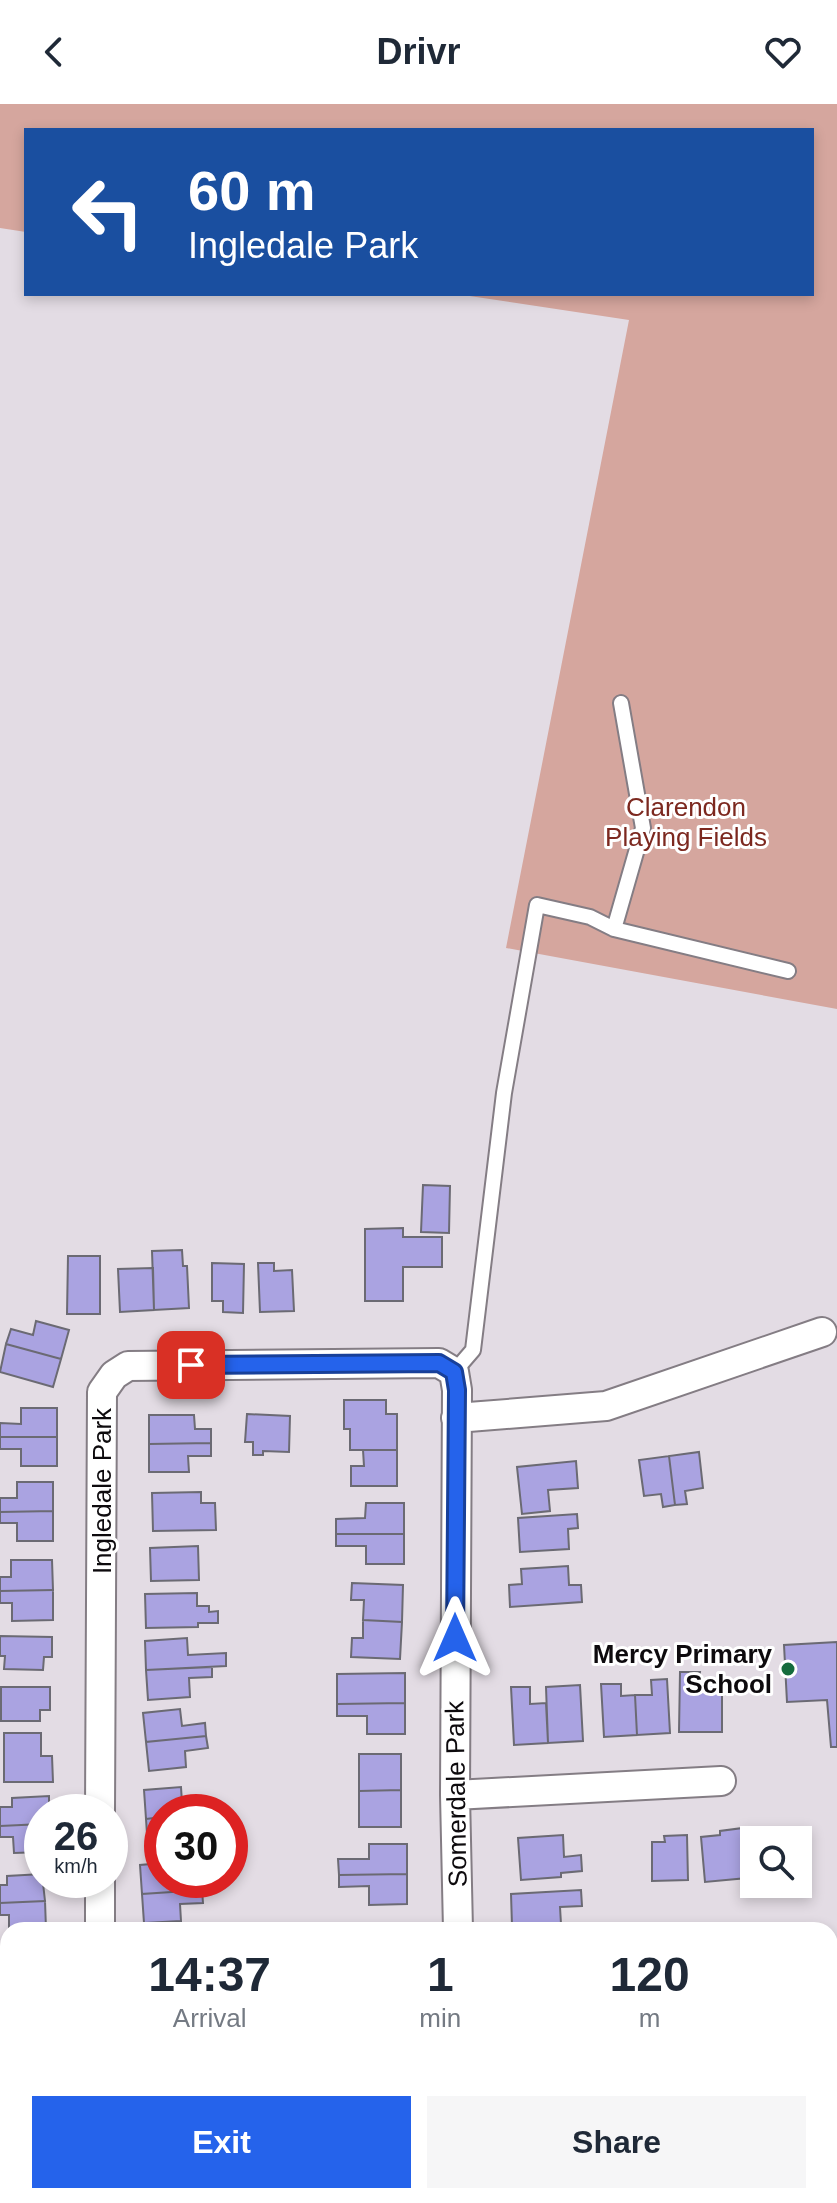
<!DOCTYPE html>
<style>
:root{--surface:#fff;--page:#f6f6f7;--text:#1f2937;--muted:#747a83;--accent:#2563eb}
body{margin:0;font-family:Arial,sans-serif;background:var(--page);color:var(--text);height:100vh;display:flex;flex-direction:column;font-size:30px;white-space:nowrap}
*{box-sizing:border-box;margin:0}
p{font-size:26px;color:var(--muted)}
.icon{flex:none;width:44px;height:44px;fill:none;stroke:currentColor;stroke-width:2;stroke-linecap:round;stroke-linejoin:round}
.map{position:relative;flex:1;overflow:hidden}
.side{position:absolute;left:0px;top:1818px;width:838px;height:282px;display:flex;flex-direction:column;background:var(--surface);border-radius:24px 24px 0 0;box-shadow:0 4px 12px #0003}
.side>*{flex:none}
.banner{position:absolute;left:24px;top:24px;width:790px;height:168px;border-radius:0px;box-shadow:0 4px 12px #0003;background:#1a4fa0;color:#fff;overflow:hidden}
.fabs{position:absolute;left:740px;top:1722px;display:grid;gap:16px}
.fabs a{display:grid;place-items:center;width:72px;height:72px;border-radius:0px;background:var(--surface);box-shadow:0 4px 12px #0003;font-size:40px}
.speed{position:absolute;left:24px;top:1690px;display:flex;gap:16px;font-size:40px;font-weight:700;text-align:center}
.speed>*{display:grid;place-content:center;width:104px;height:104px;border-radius:50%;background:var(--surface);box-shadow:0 4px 12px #0003;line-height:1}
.speed small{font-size:20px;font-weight:400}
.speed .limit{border:12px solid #d22;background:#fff;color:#111}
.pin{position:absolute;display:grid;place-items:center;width:68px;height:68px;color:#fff;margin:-34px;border-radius:16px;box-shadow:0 4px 12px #0006}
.me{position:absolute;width:88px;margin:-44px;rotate:0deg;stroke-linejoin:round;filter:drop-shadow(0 0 6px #0008)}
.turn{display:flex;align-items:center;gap:28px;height:168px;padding:0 32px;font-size:36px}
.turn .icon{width:104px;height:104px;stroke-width:2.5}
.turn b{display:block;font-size:56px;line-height:68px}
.eta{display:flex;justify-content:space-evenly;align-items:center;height:136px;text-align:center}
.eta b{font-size:48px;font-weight:700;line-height:56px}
.cta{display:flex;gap:16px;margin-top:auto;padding:16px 32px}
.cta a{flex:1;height:92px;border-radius:0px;background:var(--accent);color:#fff;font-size:32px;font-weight:700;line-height:92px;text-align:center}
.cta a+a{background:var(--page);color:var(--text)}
header{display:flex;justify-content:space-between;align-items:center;height:104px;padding:0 32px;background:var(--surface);font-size:36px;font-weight:700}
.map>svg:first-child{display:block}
.green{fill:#d5a69e}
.building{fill:#aaa3e1;stroke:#6b6a73;stroke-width:2}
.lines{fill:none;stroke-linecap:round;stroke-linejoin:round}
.lane-casing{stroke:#847d84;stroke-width:18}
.street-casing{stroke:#847d84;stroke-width:32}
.highway-casing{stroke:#fff;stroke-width:48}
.lane{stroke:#fff;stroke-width:14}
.street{stroke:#fff;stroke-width:28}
.highway{stroke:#fe82b4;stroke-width:44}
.route-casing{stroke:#184099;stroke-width:20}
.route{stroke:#2563eb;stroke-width:14}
.poi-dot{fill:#156b3d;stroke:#fff;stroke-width:3}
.labels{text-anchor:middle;stroke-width:6;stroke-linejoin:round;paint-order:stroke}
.park-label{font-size:26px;fill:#7c281f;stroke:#fff}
.street-label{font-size:26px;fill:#0d0a0d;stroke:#fff}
.poi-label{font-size:26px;font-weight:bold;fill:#0d0a0d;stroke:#fff;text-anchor:end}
</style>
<header><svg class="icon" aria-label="back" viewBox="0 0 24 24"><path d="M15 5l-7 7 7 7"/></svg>Drivr<svg class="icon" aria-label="heart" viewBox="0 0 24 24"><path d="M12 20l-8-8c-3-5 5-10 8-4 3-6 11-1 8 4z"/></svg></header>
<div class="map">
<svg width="837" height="2099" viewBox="0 0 837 2099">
<rect width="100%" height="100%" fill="#e3dce4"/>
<!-- green -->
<path class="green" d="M0,0H837V905L506,844L629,216L456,190H812V26H26V128L0,124Z"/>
<!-- building -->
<path class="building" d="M423,1081L450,1082L449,1129L421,1128Z
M403,1124V1133H442V1163H403V1197H365V1125Z
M182,1146L183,1162H187L189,1204L154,1206L152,1147Z
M68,1152H100V1210H67Z
M212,1159L244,1160L243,1209L223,1208V1197H212Z
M258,1159H274V1167L292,1166L294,1207L260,1208Z
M153,1164L154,1206L120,1208L118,1165Z
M36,1217L69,1226L61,1255L6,1240L11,1225L33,1231Z
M6,1240L61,1255L53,1283L0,1268Z
M344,1296H386V1310H397V1346H350V1325H344Z
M21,1304H57V1333H0V1319L21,1320Z
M247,1310L290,1312L289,1348L263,1347V1351H253V1338H245Z
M149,1311H194L195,1325H211V1339L149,1340Z
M0,1333H57V1362H21V1345H0Z
M211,1339V1352H188L189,1368H149V1340Z
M363,1346H397V1382H351V1362H364Z
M699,1348L703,1384L685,1387L687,1400L675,1401L669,1352Z
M669,1352L675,1401L663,1403L661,1390L644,1392L639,1356Z
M576,1357L578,1384L548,1386L550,1407L522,1410L517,1363Z
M17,1378H53V1407L0,1408V1394H17Z
M201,1388V1399H215L216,1426L153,1427L152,1389Z
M366,1399H404V1430H336V1415L365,1414Z
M53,1407V1437H17V1419H0V1408Z
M577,1410L578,1424L568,1425L569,1445L520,1448L518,1414Z
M336,1430H404V1460H366V1442H336Z
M198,1442L199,1476L151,1477L150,1444Z
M11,1456H52L53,1486L0,1487V1473H11Z
M568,1462L569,1481H581L582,1498L510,1503L509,1481L522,1480L521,1465Z
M352,1479L403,1481L402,1518L363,1516L364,1496H351Z
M53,1486V1516L12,1517V1499H0V1487Z
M197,1489V1502H209V1508L218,1507V1519H198V1523L146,1524L145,1490Z
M363,1516L402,1518L400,1555L351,1553L352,1534H363Z
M0,1532L52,1533V1553H44L43,1566L4,1565L5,1552H0Z
M187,1534L188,1551L226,1549V1562L146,1566L145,1537Z
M837,1538V1643H831L827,1596L787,1598L784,1541Z
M212,1563V1573L189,1574L190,1593L148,1596L146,1566Z
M680,1568H700L699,1578L722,1579V1628H679Z
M405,1569V1599L337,1600V1570Z
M667,1575L670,1629L637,1631L635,1591H652L651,1576Z
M601,1580H621V1592L635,1591L637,1631L604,1633Z
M580,1581L583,1637L548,1639L546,1583Z
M1,1583H50V1606H40V1617H1Z
M511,1583H530V1600L546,1599L548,1639L514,1641Z
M405,1599V1630H367V1612H337V1600Z
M180,1605L182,1622L205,1619L206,1632L146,1638L143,1609Z
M4,1629H41V1652H52L53,1678H4Z
M206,1632L208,1644L185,1647L186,1663L149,1667L146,1638Z
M359,1650H401V1686L359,1687Z
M181,1683L182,1699L205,1698L206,1708H162V1713L146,1715L144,1686Z
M401,1686V1723H359V1687Z
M49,1692V1708H42V1720L0,1722V1703H12V1694Z
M162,1713V1743L148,1744L146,1715Z
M42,1720V1748L14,1749L13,1733H0V1722Z
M743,1724L747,1774L705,1778L701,1733L720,1731V1727Z
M563,1731L564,1753L581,1751L582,1767L561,1769V1773L521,1776L518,1734Z
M687,1731L688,1776L652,1777V1738H665L664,1732Z
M369,1740H407V1770L339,1771L338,1755H369Z
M162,1759V1776H202V1786L142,1790L140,1761Z
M42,1770L45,1797L0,1799V1781H7V1772Z
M407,1770V1800L369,1801V1782L339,1783V1771Z
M202,1786L203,1799L180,1800L181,1817L144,1819L142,1790Z
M581,1786L582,1802L560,1803L561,1820L512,1822L511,1790Z
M45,1797L46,1825L9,1826V1811H0V1799Z
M367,1819H405L406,1826H368Z
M561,1820V1826H513L512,1822Z
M8,1847V1875H0V1859H5L4,1848Z
M0,1875H8V1902L0,1903Z
M830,1907H834L837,1945V1951H830Z
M0,1963H8V2028H0Z"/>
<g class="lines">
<defs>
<path id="lane" d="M614,825L643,724L621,599
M454,1268L473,1246L504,989L537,801L590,813L614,825L788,867
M465,2092L466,2099"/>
<path id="street" d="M456,1314L606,1302L822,1228
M455,1691L721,1677
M100,1708L102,1288L114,1271L128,1262L439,1259L454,1268L457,1286L455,1691L458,1826
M100,1826V1776
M827,2092L828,2099
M103,2099V2092"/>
<path id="highway" d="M830,2059H837
M234,2099L337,2092"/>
</defs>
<!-- lane casing -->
<use href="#lane" class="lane-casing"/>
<!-- street casing -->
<use href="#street" class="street-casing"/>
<!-- highway casing -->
<use href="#highway" class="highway-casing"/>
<!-- lane -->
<use href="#lane" class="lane"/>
<!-- street -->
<use href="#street" class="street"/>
<!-- highway -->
<use href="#highway" class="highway"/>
</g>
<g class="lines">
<defs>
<path id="route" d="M191,1261L439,1259L454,1268L457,1286L455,1534"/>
</defs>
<!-- route casing -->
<use href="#route" class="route-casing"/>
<!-- route -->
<use href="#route" class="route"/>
</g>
<!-- markers -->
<circle class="poi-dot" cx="788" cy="1565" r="8"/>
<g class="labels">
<!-- park labels -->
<g class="park-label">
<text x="686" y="712">Clarendon<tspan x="686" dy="30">Playing Fields</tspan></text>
</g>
<!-- street labels -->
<g class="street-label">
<text transform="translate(102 1387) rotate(-90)" y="9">Ingledale Park</text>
<text transform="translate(456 1690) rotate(-91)" y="9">Somerdale Park</text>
</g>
<!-- poi labels -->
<g class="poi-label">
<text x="772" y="1559">Mercy Primary<tspan x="772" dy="30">School</tspan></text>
</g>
</g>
</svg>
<div class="fabs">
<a><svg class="icon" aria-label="search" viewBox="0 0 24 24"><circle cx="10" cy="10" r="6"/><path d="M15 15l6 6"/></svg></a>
</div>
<div class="speed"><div>26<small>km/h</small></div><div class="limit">30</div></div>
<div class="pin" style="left:191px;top:1261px;background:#d93025"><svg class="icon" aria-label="arrive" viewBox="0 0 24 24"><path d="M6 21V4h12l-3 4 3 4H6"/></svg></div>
<svg class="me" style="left:455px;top:1534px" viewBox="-20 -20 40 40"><path d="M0-17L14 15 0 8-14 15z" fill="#2563eb" stroke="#fff" stroke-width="4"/></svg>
<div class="banner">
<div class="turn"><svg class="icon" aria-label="left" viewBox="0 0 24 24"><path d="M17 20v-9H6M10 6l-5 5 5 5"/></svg><div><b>60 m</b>Ingledale Park</div></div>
</div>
<section class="side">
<div class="eta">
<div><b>14:37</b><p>Arrival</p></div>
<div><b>1</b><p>min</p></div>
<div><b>120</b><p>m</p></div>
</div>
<div class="cta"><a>Exit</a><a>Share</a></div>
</section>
</div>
